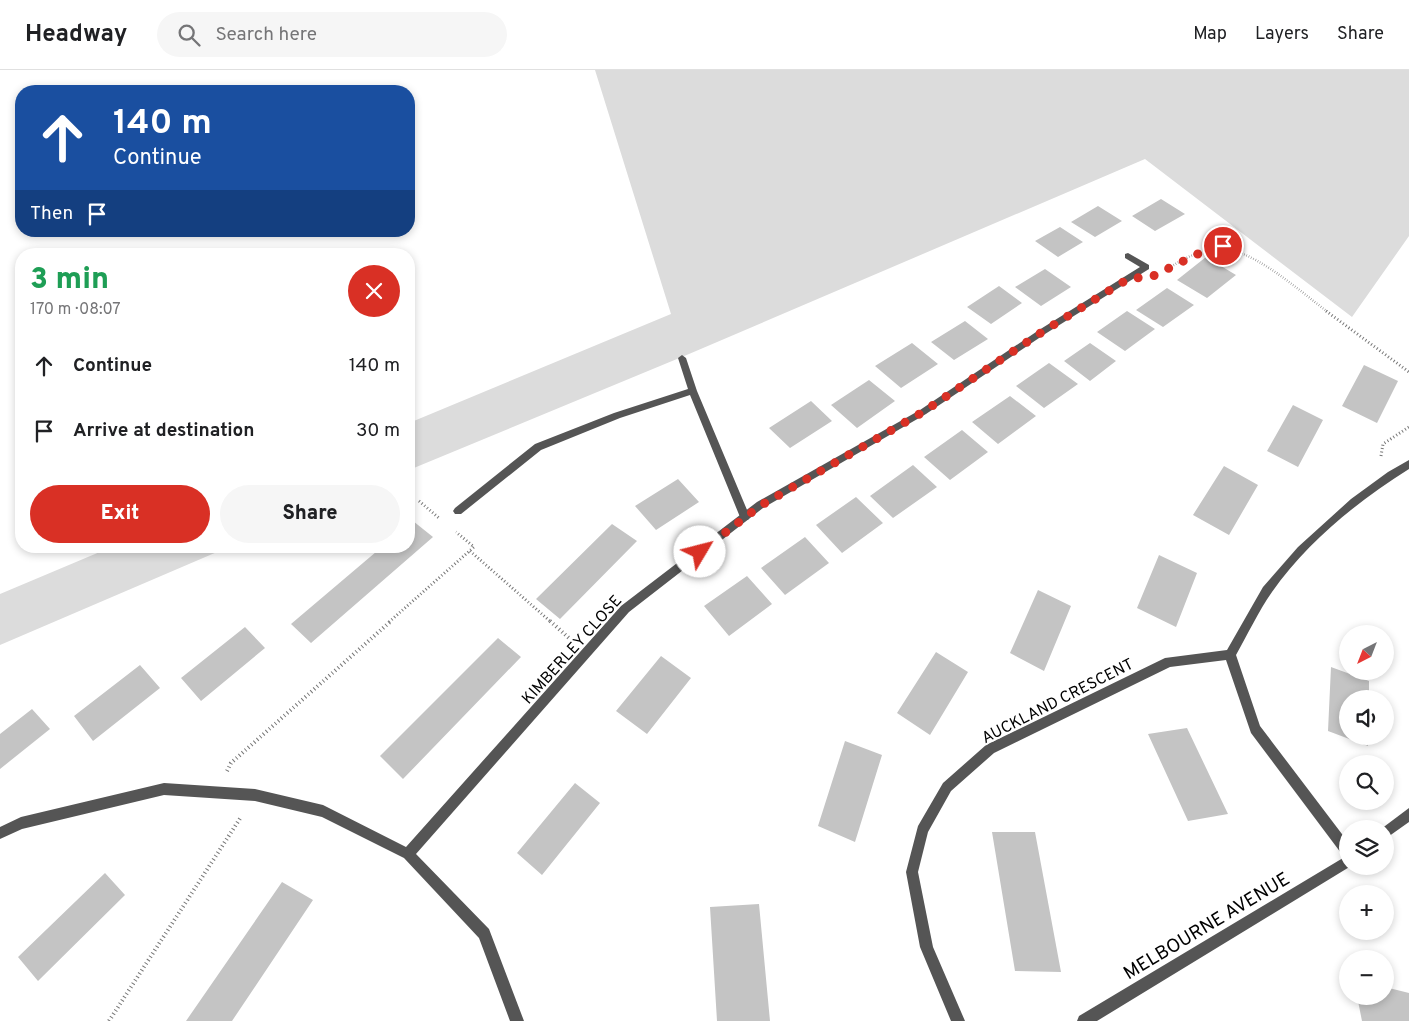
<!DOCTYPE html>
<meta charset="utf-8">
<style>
:root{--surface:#fff;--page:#f6f6f6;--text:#202124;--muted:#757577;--line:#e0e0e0;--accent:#d93025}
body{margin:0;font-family:Overpass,sans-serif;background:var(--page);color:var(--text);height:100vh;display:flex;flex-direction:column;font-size:19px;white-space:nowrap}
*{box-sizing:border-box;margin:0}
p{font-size:16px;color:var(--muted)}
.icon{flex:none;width:28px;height:28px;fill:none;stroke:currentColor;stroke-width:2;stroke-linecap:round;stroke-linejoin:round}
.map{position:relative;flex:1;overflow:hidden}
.drawer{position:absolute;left:15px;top:178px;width:400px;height:305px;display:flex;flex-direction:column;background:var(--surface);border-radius:20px;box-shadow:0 2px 8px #0003}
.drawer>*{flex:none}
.top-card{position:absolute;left:15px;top:15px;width:400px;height:152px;border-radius:20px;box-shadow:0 2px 8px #0003;background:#1a4fa0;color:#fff;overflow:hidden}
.needle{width:32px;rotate:222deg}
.fabs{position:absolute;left:1339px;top:555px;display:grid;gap:10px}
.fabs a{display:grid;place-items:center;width:55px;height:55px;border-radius:50%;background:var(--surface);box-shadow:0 2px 8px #0003;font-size:25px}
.pin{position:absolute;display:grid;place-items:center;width:42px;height:42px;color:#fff;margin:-21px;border:2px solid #fff;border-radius:50%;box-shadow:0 1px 5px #0007}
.me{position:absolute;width:55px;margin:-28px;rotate:53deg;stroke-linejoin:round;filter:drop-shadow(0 0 4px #0008)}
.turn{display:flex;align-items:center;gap:18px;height:105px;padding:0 15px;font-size:22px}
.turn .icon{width:65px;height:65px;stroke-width:2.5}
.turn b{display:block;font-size:35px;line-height:42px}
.then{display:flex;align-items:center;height:48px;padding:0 15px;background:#0003;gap:10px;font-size:19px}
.round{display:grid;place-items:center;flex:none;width:52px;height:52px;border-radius:26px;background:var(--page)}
.overview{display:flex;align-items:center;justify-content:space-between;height:85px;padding:0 15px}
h1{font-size:30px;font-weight:800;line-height:38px;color:#1e9e55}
.action{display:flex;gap:10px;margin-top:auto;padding:10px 15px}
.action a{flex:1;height:58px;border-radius:30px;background:var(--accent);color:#fff;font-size:20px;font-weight:800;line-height:58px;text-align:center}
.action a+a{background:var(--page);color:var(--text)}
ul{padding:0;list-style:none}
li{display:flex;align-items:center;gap:15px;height:65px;padding:0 15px}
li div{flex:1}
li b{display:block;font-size:19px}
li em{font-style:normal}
header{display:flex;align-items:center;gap:30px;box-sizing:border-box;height:70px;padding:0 25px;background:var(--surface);border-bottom:1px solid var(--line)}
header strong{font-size:24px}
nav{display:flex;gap:28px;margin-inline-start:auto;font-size:18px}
.search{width:350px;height:45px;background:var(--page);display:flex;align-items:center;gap:12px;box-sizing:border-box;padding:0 18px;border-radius:28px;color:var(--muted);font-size:19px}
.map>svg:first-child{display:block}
.green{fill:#dcdcdc}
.building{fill:#c4c4c4}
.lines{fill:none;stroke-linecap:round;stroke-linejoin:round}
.path-far2{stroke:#777;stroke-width:2.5;stroke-dasharray:0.5 2;stroke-linecap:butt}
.path-far1{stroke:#777;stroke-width:3;stroke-dasharray:1 2.5;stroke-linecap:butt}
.path{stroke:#777;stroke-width:4;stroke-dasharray:1 3;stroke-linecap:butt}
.service{fill:#555;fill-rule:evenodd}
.minor{fill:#555;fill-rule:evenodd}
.tertiary{fill:#555;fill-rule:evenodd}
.route{stroke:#d93025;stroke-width:9;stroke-dasharray:0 16.2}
.labels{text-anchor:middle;stroke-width:4;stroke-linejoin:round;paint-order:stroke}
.street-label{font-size:16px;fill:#000;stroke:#fff}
.near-street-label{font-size:19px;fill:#000;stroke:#fff}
</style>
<header>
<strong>Headway</strong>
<div class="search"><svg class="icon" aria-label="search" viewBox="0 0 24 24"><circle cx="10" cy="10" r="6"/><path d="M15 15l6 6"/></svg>Search here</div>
<nav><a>Map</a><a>Layers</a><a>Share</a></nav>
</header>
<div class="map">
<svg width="1409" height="951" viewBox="0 0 1409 951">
<rect width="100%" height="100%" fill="#fff"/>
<!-- green -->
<path class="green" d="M595,0H1409V166L1352,247L1145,89L689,284L409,400V353L671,244Z
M114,476H231L0,575V524Z"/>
<!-- building -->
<path class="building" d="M1161,129L1185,144L1155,161L1132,146Z
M1098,136L1122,151L1095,167L1071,152Z
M1060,157L1083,172L1058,187L1035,171Z
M1206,187L1236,205L1207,228L1177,210Z
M1045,199L1071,217L1041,236L1015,217Z
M999,216L1022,233L991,254L967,237Z
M1167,218L1194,235L1163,257L1136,240Z
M1127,241L1155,259L1125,281L1097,262Z
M965,251L988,269L954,290L931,272Z
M912,273L938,294L901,318L875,296Z
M1090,273L1116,291L1090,311L1064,291Z
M1049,293L1078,314L1044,338L1016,316Z
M1364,295L1398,311L1377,353L1342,336Z
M869,310L895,331L857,358L831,335Z
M1010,326L1036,346L998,374L972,352Z
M811,331L832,351L790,378L769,358Z
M1293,335L1323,350L1298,397L1267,381Z
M962,360L988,382L950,410L924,387Z
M913,395L937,417L893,448L870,426Z
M1224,396L1258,415L1229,465L1193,445Z
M678,409L699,432L656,460L635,436Z
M856,427L883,453L842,483L816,455Z
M413,451L433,467L311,573L291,554L383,476H409V455Z
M612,454L637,471L560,549L536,529Z
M805,467L829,493L785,525L761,498Z
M1159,485L1197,503L1176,557L1137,538Z
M747,506L772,534L729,566L704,536Z
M1038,520L1071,536L1044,601L1010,583Z
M245,557L265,578L201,631L181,608Z
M498,568L521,587L403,709L380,686Z
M936,582L968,602L930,665L897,643Z
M661,586L691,608L647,664L616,641Z
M140,595L160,618L93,671L74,646Z
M1331,597L1369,611V629H1348V666H1368V676L1328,661Z
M32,639L50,659L0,699V664Z
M1187,658L1228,744L1188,751L1148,664Z
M845,671L882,685L855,772L818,756Z
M575,713L600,733L542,805L517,783Z
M992,762H1035L1061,902L1015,901Z
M105,803L125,825L38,911L18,887Z
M282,812L313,830L232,951H186Z
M759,834L770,951H717L710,837Z
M1385,917L1409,923V951H1362L1357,926H1385Z"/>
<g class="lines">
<!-- path-far2 -->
<path class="path-far2" d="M1165,200C1179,192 1195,182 1211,179C1247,172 1299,221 1328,242"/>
<!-- path-far1 -->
<path class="path-far1" d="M1326,241L1409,302
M1381,386L1383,374L1409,357
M419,431L439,448
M470,481L551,552
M389,552L474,477L456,462"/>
<!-- path -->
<path class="path" d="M550,551L570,569
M227,701L231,693L391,551
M109,951L241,747"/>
<!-- service -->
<path class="service" d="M682,285L686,288L697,321L750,447L748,450H742L740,447L690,325L620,348L541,380L461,444H455L453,441L455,438L535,374L614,343L688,319L678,288Z"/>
<!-- minor -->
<path class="minor" d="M1128,183L1149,195V199L1045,264L926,344L763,438L629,542L416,784L489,859L524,951H510L479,868L404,788L322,747L255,731L164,725L22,759L0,769V757L21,747L164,713L255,719L323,735L406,777L621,536L757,432L920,340L1039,260L1140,197L1125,188V184Z
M1409,390V399C1358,431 1307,472 1272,522C1258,542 1248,564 1236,585L1260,656L1348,772V789L1344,787L1251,663L1226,590L1170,597L994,683L951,721L928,762L918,802L933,877L965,951H951L920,877L906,802L918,756L943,713L986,675L1165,588L1227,580L1263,517L1298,477L1351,429L1388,402Z"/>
<!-- tertiary -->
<path class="tertiary" d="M1409,738V752L1385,769V759H1381Z
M1348,785V796H1351L1097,951H1077L1079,946Z"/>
</g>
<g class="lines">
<!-- route -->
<path class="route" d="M700,482L760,436L923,342L1042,262L1128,209L1153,206L1206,180L1223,176"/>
</g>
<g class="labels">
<!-- street labels -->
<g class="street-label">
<text transform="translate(571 579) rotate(-48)" y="6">KIMBERLEY CLOSE</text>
<text transform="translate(1057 630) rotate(-27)" y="6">AUCKLAND CRESCENT</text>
</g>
<!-- near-street labels -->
<g class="near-street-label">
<text transform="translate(1206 855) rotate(-31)" y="7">MELBOURNE AVENUE</text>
</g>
</g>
</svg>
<div class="fabs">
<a><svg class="needle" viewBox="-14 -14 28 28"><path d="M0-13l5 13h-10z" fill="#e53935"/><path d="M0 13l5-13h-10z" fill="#757577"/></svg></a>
<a><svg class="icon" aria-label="sound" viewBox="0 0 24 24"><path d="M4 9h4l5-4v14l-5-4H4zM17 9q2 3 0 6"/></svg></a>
<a><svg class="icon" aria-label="search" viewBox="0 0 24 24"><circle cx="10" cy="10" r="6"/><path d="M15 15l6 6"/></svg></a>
<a><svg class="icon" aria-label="layers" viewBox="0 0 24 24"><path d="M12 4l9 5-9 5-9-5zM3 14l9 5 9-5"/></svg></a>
<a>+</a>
<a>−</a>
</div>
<div class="pin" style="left:1223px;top:176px;background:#d93025"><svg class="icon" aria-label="arrive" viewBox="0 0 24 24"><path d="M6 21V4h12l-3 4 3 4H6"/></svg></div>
<svg class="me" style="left:700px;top:482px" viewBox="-20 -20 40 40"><circle r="19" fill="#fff"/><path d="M0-13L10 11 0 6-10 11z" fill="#d93025"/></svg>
<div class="top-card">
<div class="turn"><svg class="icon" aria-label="ahead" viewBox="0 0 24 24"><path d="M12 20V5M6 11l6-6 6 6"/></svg><div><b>140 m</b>Continue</div></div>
<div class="then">Then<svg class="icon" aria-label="arrive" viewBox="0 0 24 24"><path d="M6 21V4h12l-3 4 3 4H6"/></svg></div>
</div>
<section class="drawer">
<div class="overview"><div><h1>3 min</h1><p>170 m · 08:07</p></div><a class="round" style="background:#d93025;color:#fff"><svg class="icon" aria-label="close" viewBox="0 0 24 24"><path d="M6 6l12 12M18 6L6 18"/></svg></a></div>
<ul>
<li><svg class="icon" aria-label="ahead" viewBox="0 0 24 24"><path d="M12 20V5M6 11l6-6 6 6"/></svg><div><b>Continue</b></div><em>140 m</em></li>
<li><svg class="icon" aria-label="arrive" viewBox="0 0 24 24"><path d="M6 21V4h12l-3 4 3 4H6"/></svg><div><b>Arrive at destination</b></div><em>30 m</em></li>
</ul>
<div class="action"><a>Exit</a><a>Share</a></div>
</section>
</div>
